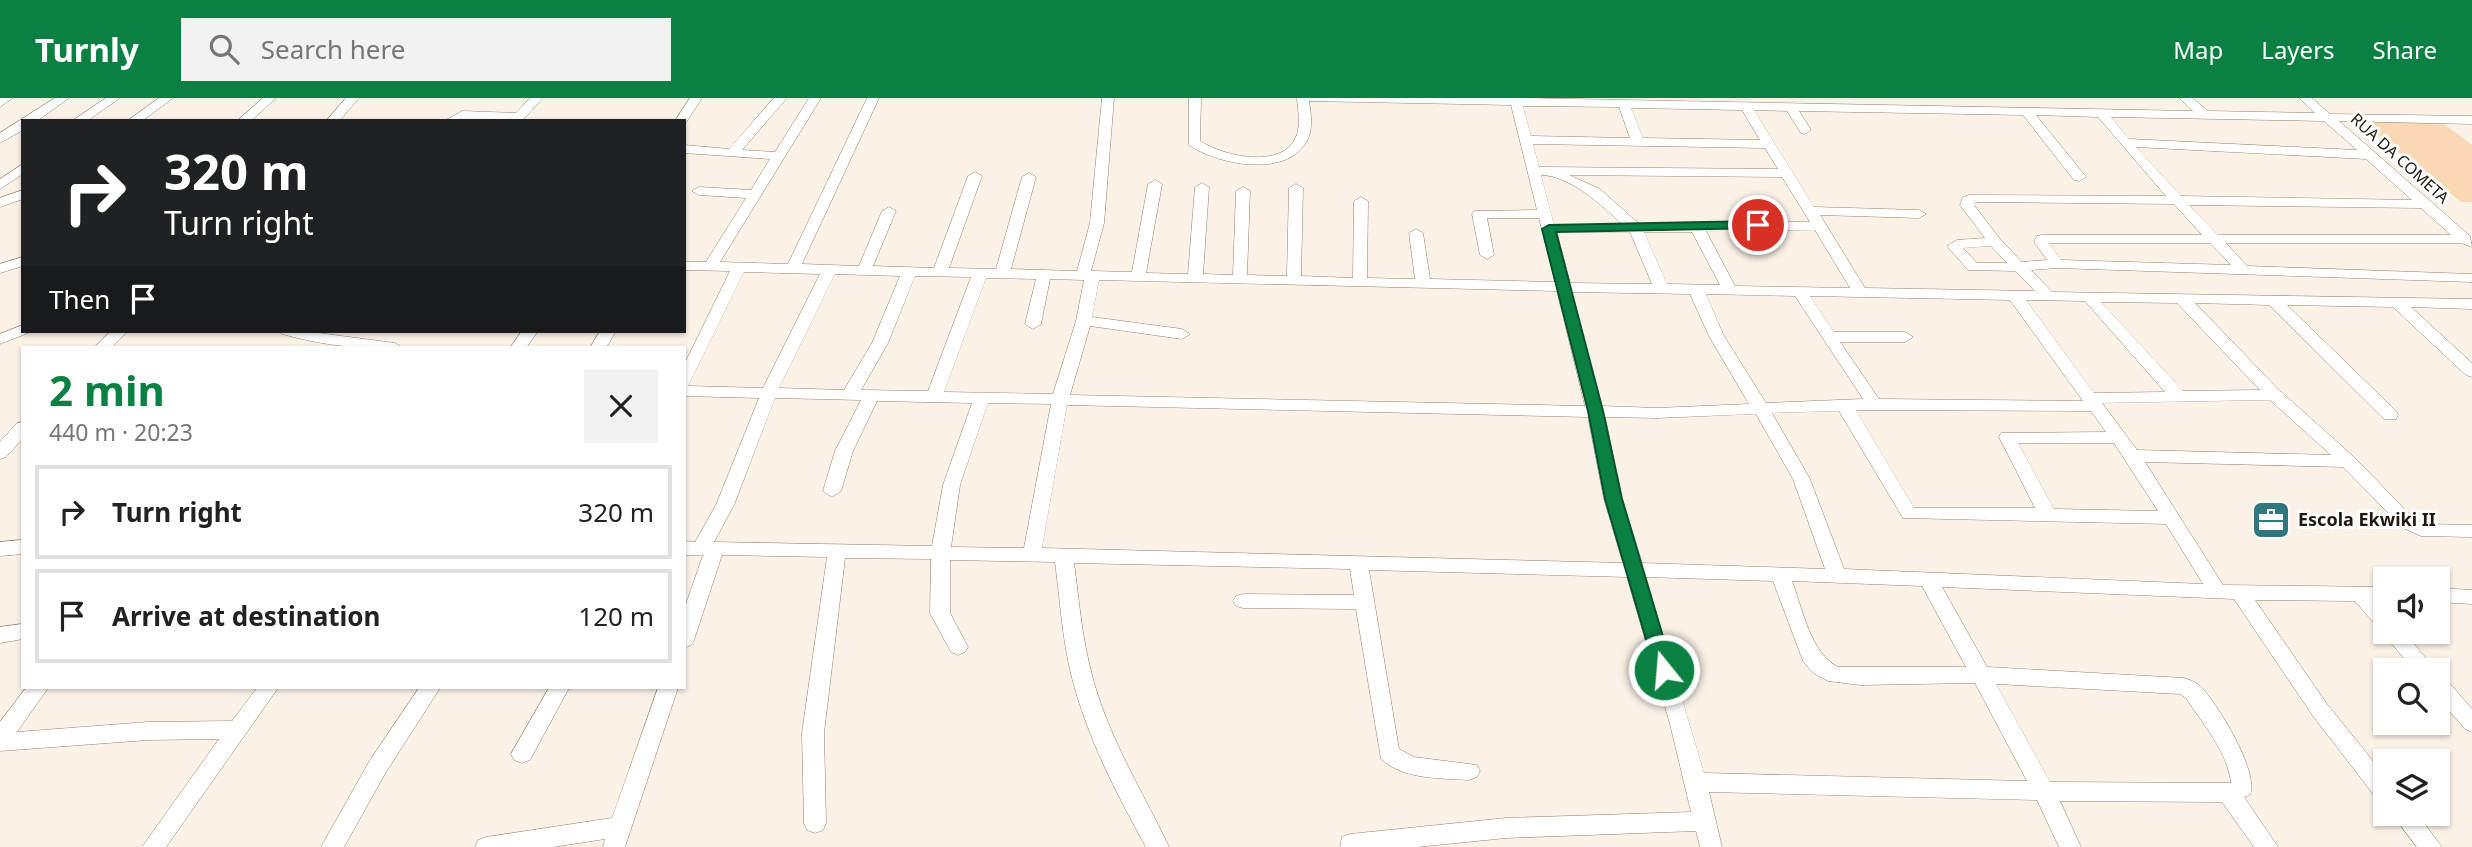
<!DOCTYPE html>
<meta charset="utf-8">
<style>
:root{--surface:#fff;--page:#f2f2f2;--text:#222;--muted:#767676;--line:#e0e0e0;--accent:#0b8043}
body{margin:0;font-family:"Noto Sans",sans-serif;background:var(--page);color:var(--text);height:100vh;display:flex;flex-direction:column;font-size:26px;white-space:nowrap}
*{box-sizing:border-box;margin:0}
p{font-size:23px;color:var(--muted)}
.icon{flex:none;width:38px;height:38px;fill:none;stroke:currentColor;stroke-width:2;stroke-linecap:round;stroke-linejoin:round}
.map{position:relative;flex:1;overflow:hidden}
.panel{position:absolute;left:21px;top:248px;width:665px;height:343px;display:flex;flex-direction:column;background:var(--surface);border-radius:0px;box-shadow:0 2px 5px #0004}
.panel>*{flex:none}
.guide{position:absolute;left:21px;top:21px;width:665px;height:214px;border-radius:0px;box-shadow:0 2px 5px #0004;background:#202124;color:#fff;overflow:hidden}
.fabs{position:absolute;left:2373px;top:469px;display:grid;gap:14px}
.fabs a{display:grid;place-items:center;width:77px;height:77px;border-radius:0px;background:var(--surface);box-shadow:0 2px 5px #0004;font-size:35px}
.pin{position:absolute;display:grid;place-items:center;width:60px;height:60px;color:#fff;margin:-30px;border:4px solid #fff;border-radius:50%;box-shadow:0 2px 7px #0007}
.me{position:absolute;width:77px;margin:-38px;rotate:343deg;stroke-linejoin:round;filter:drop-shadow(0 0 5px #0008)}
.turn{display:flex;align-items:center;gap:24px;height:147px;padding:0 28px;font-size:32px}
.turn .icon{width:91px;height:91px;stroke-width:2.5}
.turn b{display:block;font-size:49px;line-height:60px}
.then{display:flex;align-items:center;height:66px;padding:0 28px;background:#0003;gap:14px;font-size:26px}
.round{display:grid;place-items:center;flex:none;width:74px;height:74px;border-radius:0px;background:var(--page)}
.headline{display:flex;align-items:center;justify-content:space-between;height:119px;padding:0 28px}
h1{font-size:42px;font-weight:700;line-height:52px;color:var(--accent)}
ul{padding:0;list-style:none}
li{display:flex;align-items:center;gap:21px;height:94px;margin:0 14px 10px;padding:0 14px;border:4px solid var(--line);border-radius:0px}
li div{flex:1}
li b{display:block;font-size:26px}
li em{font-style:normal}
header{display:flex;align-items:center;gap:42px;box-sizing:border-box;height:98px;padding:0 35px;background:var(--accent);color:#fff}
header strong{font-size:33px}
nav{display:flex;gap:38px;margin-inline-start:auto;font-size:24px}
.search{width:490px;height:63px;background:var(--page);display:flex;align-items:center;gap:18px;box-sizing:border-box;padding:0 24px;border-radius:0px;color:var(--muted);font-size:26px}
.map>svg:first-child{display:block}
.green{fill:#f9d8b3}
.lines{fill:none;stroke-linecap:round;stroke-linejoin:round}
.minor-casing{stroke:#958067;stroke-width:1}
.minor{fill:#fff;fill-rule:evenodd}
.route{fill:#0b8043;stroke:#07532c;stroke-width:2}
.labels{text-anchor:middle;stroke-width:6;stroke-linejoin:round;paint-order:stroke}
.far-street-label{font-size:16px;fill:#21180f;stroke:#fff}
.poi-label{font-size:18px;font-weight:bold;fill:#21180f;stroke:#fff;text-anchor:start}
</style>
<header>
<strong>Turnly</strong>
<div class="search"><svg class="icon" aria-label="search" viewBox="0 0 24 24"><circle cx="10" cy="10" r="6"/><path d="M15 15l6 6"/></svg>Search here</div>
<nav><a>Map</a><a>Layers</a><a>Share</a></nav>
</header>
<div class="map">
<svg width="2472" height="749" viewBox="0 0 2472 749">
<rect width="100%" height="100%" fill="#fbf2e7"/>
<!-- green -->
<path class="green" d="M2360,23H2440L2472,47V104H2461Z"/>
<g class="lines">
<defs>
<path id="minor" d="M0,0H13L0,9Z
M55,0H69L37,23H23V32L0,45V35Z
M106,0H120L87,23H72Z
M159,0H173L142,23H127Z
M263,0H276L251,23H237Z
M346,0H359L339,23H326Z
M530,0H543L522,23H444L462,13L516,15Z
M690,0H702L685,26L684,23H675Z
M774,0H787L742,52L775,54L809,0H821L720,164L788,166L867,0H879L802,166L859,168L882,113L889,109L896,113L873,168L934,170L968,78L975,74L982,78L949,170L996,171L1022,79L1029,75L1036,79L1011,171L1077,173L1090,125L1102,0H1114L1104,125L1091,173L1132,174L1148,86L1155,82L1162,86L1146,175L1188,176L1195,89L1202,85L1209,89L1203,176L1233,177L1236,93L1243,89L1250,93L1247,177L1287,178L1289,90L1296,86L1303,90L1301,178L1353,180L1354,103L1361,99L1368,103L1367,180L1415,181L1409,135L1416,131L1423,135L1430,181L1555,184L1539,120H1487L1494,157L1487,161L1480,157L1472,116L1474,113L1537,112L1511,7L1309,3C1311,16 1313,29 1308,41C1289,81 1218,67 1189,47V0H1201L1200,43C1223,58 1282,72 1296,39C1301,27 1298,12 1297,0H1521L2193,13L2179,0H2192L2208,13L2315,15L2299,0H2312L2330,16L2472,18V26L2339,23L2470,138L2472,149L2461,145H2226L2247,168L2472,176V184L2057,170L2031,172L2052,194L2472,201V211L2411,209L2472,265V279L2466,277L2393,209L2287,207L2396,313L2398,317L2396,321H2384L2269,207L2195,205L2280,293L2354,359L2415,422L2424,426L2472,427V439L2421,438L2403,430L2343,369L2145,364L2223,487L2385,489V503H2377L2385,513V534H2404L2436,572H2414L2355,503L2255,502L2327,606L2385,678V703L2377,701L2313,618L2234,501L1942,489L1987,569L2184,580C2189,582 2194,583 2199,587C2216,602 2260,675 2250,697L2244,699L2278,749H2254L2222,704L2060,703L2081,749H2059L2037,702L1709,694L1722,749H1700L1696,733L1506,740L1417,749H1340L1342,739L1350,736L1506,720L1691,714L1670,626L1627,479L1369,472L1399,651L1414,659L1477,667L1480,673L1477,679L1469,682C1441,680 1404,682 1381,661L1356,511L1243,510L1236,508L1233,503L1236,498L1243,496L1354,497L1350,471L1074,465C1079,502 1082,540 1092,577C1108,639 1142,692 1169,749H1146C1116,695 1086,637 1071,576C1062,539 1060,501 1055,464L950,462V515L968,549L965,554L958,557L951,554L930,515L931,461L845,460L824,635L826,725L823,732L815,735L807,732L804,725L802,635L827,459L722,457L694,542L691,547L684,550V512L703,457H684V443L695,444L716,407L759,300L684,298V267L730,173L684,172V164H706L746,100L699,97L692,93L699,89L751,92L770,61L684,55V47L729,51ZM1523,8L1619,9L1630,40L1531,38ZM1631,10L1742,12L1760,42L1643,40ZM1754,12L1787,13L1801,35L1805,36L1811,32L1799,13L2023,17L2074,82L2079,83L2086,79L2036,17L2098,19L2166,98L1969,97L1963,99L1960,107L1985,140L1957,142L1947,148L1968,172L2015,173L2035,193L1865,190L1820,117L1919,120L1926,116L1919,112L1814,109ZM2111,19L2324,23L2357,52L2129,41ZM1533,46L1765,50L1778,71L1539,69ZM2136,49L2366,61L2412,102L2181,98ZM1541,77C1569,77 1602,107 1622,126L1554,127ZM1569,77L1782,79L1810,124H1764L1753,103L1748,102L1741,106L1750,125L1639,126L1600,91ZM1975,104L2174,106L2202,137H2042L2037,138L2034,144L2047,162L2022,164L2000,141L1974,107ZM2189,107L2421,110L2451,137H2218ZM1815,132L1850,190L1735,188L1706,133ZM1630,134L1652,186L1570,185L1557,135ZM1644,134H1692L1720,187L1667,186ZM2049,145H2210L2231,167L2061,162ZM1991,148L2007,165H1977L1963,150ZM744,174L820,176L763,290L688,288ZM835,176L900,178L872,245L844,292L779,290ZM915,178L971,179L928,293L861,292L888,245ZM986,180L1036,181L1025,226L1033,231L1041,226L1050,181L1084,182L1076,223L1053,296L944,294ZM1099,182L1557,193L1585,308L1070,297L1090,228L1182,241L1190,236L1182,231L1092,219ZM1572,194L1690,196L1709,238L1749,306L1657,310L1602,308ZM1706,196L1795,198L1863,301L1766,305L1724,238ZM1810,198L2010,202L2083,303L1879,301L1840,244H1905L1913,239L1905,234H1834ZM2026,202L2085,203L2165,294L2094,295ZM2101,204L2177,205L2260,292L2183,293ZM775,300L861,302L835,353L823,393L832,399L841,393L853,353L877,303L972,305L943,387L932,448L714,444L734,407ZM2270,302L2331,357L2137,352L2102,305ZM988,305L1051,306L1024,450L951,449L960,387ZM1067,307L1588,319L1604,401L1623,465L1042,450ZM1856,312L2091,313L2106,334L2001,335L1999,339L2035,410H1914ZM1839,313L1903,420L2166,426L2203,486L1844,471L1810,381L1772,315ZM1756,316L1793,381L1825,471L1642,465L1622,401L1605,319L1657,320ZM2018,345H2114L2158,413L2054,411ZM1646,479L1773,483L1803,563L1813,575L1828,583L1860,587L1975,585L2027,683L1704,675ZM1792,483L1922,488L1966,569H1838C1810,554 1803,512 1792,483ZM1996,586L2180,596L2186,600C2202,625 2228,654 2231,685L2050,684Z
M23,66V76L0,91V81Z
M23,92V101L0,109V100Z
M23,159V168L0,175V166Z
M23,227V233H30L28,235L0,246V236Z
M111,233H128L111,250H94Z
M279,233H303L395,245L403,250C362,252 321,247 282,236Z
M522,233H538L526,250H510Z
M600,233H616L606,250H590Z
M23,324V340L6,359L0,361V344L17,325Z
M23,442V456L0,458V444Z
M2438,490L2472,492V506L2438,504Z
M23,526V541L0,545V529Z
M2438,578L2445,580L2472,611V634L2465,631L2438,600Z
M26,590H48L17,634L148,624L232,623L257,590H278L166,749H142L219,641L148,642L0,653V624Z
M419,590H440L386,674L344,749H321L370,662Z
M549,590H569L530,662L522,665L514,662L511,656Z
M658,590H678L625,749H603L605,741L553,749H475L478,742L486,739L612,720Z
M2392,716H2417L2442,749H2417Z"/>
</defs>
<!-- minor casing -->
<use href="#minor" class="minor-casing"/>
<!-- minor -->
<use href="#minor" class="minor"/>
</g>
<!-- route -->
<path class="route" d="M1758,123L1762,124V130L1556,134L1603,313L1622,401L1673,572L1670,577L1664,579L1657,577L1655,572L1605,401L1588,313L1542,131L1549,127Z"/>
<!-- icons -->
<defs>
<symbol id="office-square" viewBox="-11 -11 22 22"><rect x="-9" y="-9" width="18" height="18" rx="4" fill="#2d777d" stroke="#fff"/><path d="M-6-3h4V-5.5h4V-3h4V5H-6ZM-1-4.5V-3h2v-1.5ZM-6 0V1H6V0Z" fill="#fff"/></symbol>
</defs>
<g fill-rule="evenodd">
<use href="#office-square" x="2249" y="400" width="44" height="44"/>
</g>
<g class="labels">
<!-- far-street labels -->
<g class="far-street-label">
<text transform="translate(2400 60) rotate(42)" y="6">RUA DA COMETA</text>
</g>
<!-- poi labels -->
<g class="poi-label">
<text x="2298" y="428">Escola Ekwiki II</text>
</g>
</g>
</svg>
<div class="fabs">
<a><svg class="icon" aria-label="sound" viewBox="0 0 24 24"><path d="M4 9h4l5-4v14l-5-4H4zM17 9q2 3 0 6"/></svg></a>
<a><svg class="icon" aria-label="search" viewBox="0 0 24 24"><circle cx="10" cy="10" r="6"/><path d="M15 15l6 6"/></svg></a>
<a><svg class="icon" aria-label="layers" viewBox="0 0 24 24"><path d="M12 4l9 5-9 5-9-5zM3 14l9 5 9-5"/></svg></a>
</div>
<div class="pin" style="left:1758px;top:127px;background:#d93025"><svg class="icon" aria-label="arrive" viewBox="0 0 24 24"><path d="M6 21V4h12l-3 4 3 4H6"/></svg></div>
<svg class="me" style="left:1664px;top:572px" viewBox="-20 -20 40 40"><circle r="17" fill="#0b8043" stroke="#fff" stroke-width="3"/><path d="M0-11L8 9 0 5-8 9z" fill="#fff"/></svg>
<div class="guide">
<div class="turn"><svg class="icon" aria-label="right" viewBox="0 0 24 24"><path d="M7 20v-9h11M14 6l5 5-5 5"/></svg><div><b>320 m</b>Turn right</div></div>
<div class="then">Then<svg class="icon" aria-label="arrive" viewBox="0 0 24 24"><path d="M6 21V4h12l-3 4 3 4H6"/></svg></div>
</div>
<section class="panel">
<div class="headline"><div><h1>2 min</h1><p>440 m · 20:23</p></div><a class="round"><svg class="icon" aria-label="close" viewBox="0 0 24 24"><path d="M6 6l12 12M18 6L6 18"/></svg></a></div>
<ul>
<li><svg class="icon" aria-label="right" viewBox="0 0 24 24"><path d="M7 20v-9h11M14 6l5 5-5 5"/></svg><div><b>Turn right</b></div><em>320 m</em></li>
<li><svg class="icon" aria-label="arrive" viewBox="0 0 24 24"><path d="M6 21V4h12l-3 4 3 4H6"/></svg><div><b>Arrive at destination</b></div><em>120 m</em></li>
</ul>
</section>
</div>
